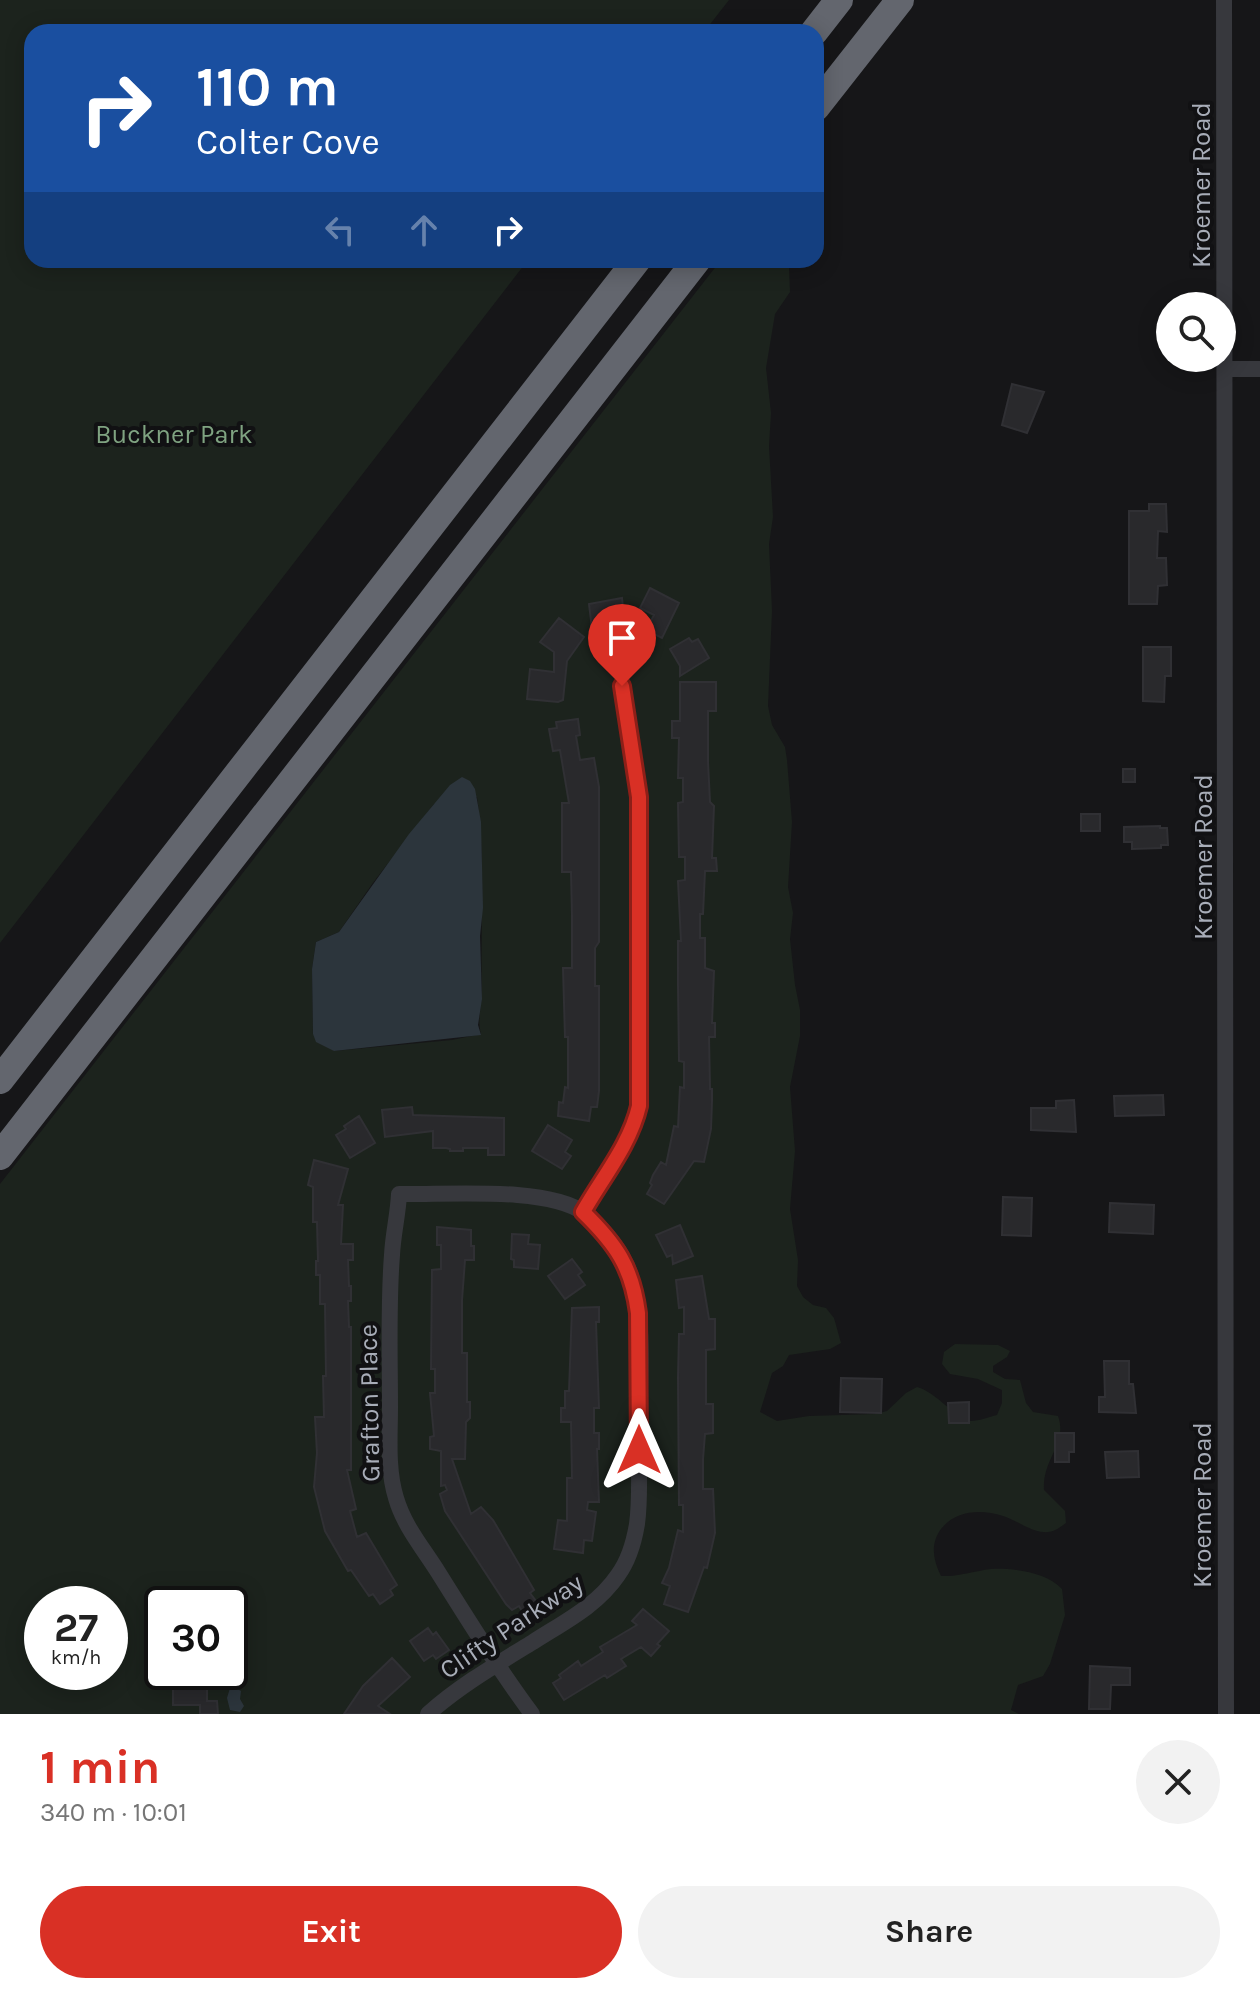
<!DOCTYPE html>
<meta charset="utf-8">
<style>
:root{--surface:#fff;--page:#f2f2f2;--text:#222;--muted:#767676;--accent:#d93025}
body{margin:0;font-family:Karla,sans-serif;background:var(--page);color:var(--text);height:100vh;display:flex;flex-direction:column;font-size:30px;white-space:nowrap}
*{box-sizing:border-box;margin:0}
p{font-size:26px;color:var(--muted)}
.icon{flex:none;width:44px;height:44px;fill:none;stroke:currentColor;stroke-width:2;stroke-linecap:round;stroke-linejoin:round}
.map{position:relative;height:1714px;overflow:hidden}
.drawer{display:flex;flex-direction:column;background:var(--surface);flex:1}
.drawer>*{flex:none}
.top-card{position:absolute;left:24px;top:24px;width:800px;height:244px;border-radius:24px;box-shadow:0 4px 20px #0003;background:#1a4fa0;color:#fff;overflow:hidden}
.buttons{position:absolute;left:1156px;top:292px;display:grid;gap:16px}
.buttons a{display:grid;place-items:center;width:80px;height:80px;border-radius:50%;background:var(--surface);box-shadow:0 4px 20px #0003;font-size:40px}
.speed{position:absolute;left:24px;top:1586px;display:flex;gap:16px;font-size:40px;font-weight:700;text-align:center}
.speed>*{display:grid;place-content:center;width:104px;height:104px;border-radius:50%;background:var(--surface);box-shadow:0 4px 20px #0003;line-height:1}
.speed small{font-size:20px;font-weight:400}
.speed .limit{border:4px solid #111;border-radius:12px;background:#fff;color:#111}
.pin{position:absolute;display:grid;place-items:center;width:68px;height:68px;color:#fff;margin:-82px -34px;border-radius:50% 50% 50% 0;rotate:-45deg;box-shadow:0 0 8px #0007}
.pin .icon{rotate:45deg}
.me{position:absolute;width:88px;margin:-44px;rotate:0deg;stroke-linejoin:round;filter:drop-shadow(0 0 6px #0008)}
.turn{display:flex;align-items:center;gap:28px;height:168px;padding:0 40px;font-size:36px}
.turn .icon{width:104px;height:104px;stroke-width:2.5}
.turn b{display:block;font-size:56px;line-height:68px}
.lanes{display:flex;align-items:center;height:76px;padding:0 40px;background:#0003;justify-content:center;gap:40px;direction:ltr}
.lanes .off{opacity:.35}
.round{display:grid;place-items:center;flex:none;width:84px;height:84px;border-radius:42px;background:var(--page)}
.summary{display:flex;align-items:center;justify-content:space-between;height:136px;padding:0 40px}
h1{font-size:48px;font-weight:700;line-height:60px;color:var(--accent)}
.primary-button{display:flex;gap:16px;margin-top:auto;padding:16px 40px}
.primary-button a{flex:1;height:92px;border-radius:48px;background:var(--accent);color:#fff;font-size:32px;font-weight:700;line-height:92px;text-align:center}
.primary-button a+a{background:var(--page);color:var(--text)}
.map>svg:first-child{display:block}
.green{fill:#1c231d;fill-rule:evenodd}
.water{fill:#2c353c}
.building{fill:#29292c;stroke:#303034;stroke-width:2}
.lines{fill:none;stroke-linecap:round;stroke-linejoin:round}
.street{stroke:#37383d;stroke-width:16}
.highway{stroke:#63666e;stroke-width:28}
.route-casing{stroke:#8d1f18;stroke-width:20}
.route{stroke:#d93025;stroke-width:14}
.labels{text-anchor:middle;stroke-width:8;stroke-linejoin:round;paint-order:stroke}
.street-label{font-size:26px;fill:#a8adb8;stroke:#111113}
.park-label{font-size:26px;fill:#7fa381;stroke:#111113}
</style>
<div class="map">
<svg width="1260" height="1714" viewBox="0 0 1260 1714">
<rect width="100%" height="100%" fill="#161618"/>
<!-- green -->
<path class="green" d="M0,0H729L704,32H32V260H528L0,943Z
M721,260H800L789,267L790,292L775,314L766,368L771,413L769,446L773,517L769,544L772,611L768,706L772,725L785,747L787,760L792,822L788,887L793,913L790,939L795,985L800,1010V1036L790,1087L795,1151L790,1209L798,1260L797,1286L803,1297L813,1305L826,1308L834,1318L841,1343L830,1349L789,1355L783,1366L772,1373L760,1412L777,1421L809,1416L875,1414L887,1411L906,1393L917,1387C938,1393 955,1419 971,1421C979,1421 989,1417 997,1415L1002,1403V1390L978,1379L950,1374L942,1364L944,1352L955,1344L998,1345L1010,1351L1007,1357L993,1366V1372L1005,1379L1020,1380L1026,1403L1033,1412L1058,1416C1068,1444 1042,1458 1044,1490L1065,1511L1066,1523C1059,1528 1053,1533 1043,1532C1030,1531 1016,1520 1003,1516C981,1509 956,1510 941,1529C930,1544 933,1560 941,1576C958,1577 974,1571 991,1569C1014,1568 1046,1572 1062,1589L1065,1615L1050,1664L1043,1676L1018,1685L1011,1710L1019,1714H0V1184ZM477,797C486,862 480,926 482,991C482,1005 477,1019 481,1034L452,1040L334,1051L313,1034L312,969L316,942L339,932L372,884L434,804ZM42,1604H110V1672H42ZM162,1604H230V1672H162Z"/>
<!-- water -->
<path class="water" d="M462,777L470,781L475,789L481,822L483,908L480,936L482,999L478,1025L481,1035L334,1051L316,1042L313,1034L312,969L316,942L339,932L409,834L450,785Z
M234,1687L241,1691L240,1699L244,1706L240,1712L230,1710L227,1698L230,1688Z"/>
<!-- building -->
<path class="building" d="M1012,384L1044,392L1027,433L1002,425Z
M1149,504H1166L1167,532L1158,531L1157,558H1166L1167,585L1158,586L1157,604H1129V511H1149Z
M650,588L679,603L662,638L646,630L654,615L640,608Z
M622,598L625,625L592,629L589,604Z
M559,618L584,637L567,661L563,700L558,702L527,699L530,669L554,672V652L540,642Z
M689,638L692,642L698,639L709,658L680,676V666L670,649Z
M1143,647H1171V676H1165L1164,702L1143,701Z
M680,682H716V711H708V762L710,802L714,806L712,858H716L717,871H705L703,914H700V938H705V968L714,971L712,1023H715V1037H709L710,1089H712V1101L711,1129L704,1162L694,1161L664,1204L647,1194L652,1185L650,1183L653,1175L661,1162L666,1165L674,1126L678,1127L680,1087L684,1088V1062L679,1061L678,986V941H681L678,881L685,880V857H679L678,803L683,802V778H678L679,738H672V721H680Z
M578,719L580,735L576,736L580,760L594,758L599,787V942L595,948V986H599V1091L597,1107H591L589,1121L558,1116L559,1102L563,1103L565,1087L568,1088V1037H565L563,968H572V915L571,872H562V803H569L560,750L553,751L549,729L557,728L556,722Z
M1123,769H1135V782H1123Z
M1081,814H1100V831H1081Z
M1160,826V828H1167L1168,845H1161V848L1132,849V842H1124V827Z
M1163,1095L1164,1115L1115,1116L1114,1096Z
M1074,1100L1076,1132L1031,1130V1108H1056V1101Z
M412,1107L413,1115L504,1118V1155H488V1148H463V1151H450V1149L446,1148H433V1131L385,1137L382,1110Z
M359,1116L375,1143L350,1158L336,1135L346,1129L344,1126Z
M548,1125L572,1140L565,1152L571,1156L562,1169L532,1151Z
M314,1160L348,1169L338,1205H343L341,1244H353V1260H348L349,1286H351V1301H348L349,1327H351V1470H347L356,1509L350,1511L357,1537L366,1533L397,1585L390,1590L393,1595L380,1604L373,1594L369,1596L351,1570L348,1571L325,1531L314,1487L317,1453L315,1417H324L323,1376H326L325,1304H320V1275H316V1261H318L317,1222H313V1187L308,1185Z
M1003,1197L1032,1198L1031,1236L1002,1235Z
M1110,1203L1154,1205L1153,1234L1109,1232Z
M680,1225L693,1256L673,1264L672,1255L667,1257L656,1235Z
M437,1227L471,1230V1246H474V1260H465L462,1300V1353H467V1402H470V1418L466,1422L465,1459H452L471,1514L481,1507L493,1520L534,1590L530,1593L536,1601L522,1611L519,1606L512,1610L506,1604L445,1511L440,1494L447,1490L445,1485L441,1486V1451L430,1449V1437L434,1436L430,1393H435V1369H431L432,1270L441,1269V1245H437Z
M512,1234L529,1235L528,1244L540,1245L538,1269L514,1267V1260L511,1259Z
M572,1259L582,1272L578,1275L585,1285L565,1299L548,1276Z
M702,1276L709,1319H715V1349L706,1350V1404H713V1433L705,1434L703,1459V1489H713L715,1533L707,1568L704,1567L688,1612L664,1604L670,1586L662,1583L669,1568L678,1530L683,1532V1505H679L678,1378L679,1334H684V1307L679,1308L676,1280Z
M599,1307V1322H596L599,1408H594V1433H599V1449H597L599,1502H588L587,1510L596,1512L592,1541L584,1540L583,1553L554,1549L558,1520L567,1521V1478H572L571,1422H561V1408H565V1391H569L572,1308Z
M1104,1361H1129V1384H1133L1136,1413L1099,1412V1397H1105Z
M841,1378L882,1379L881,1413L840,1412Z
M969,1402V1423H949L948,1403Z
M1055,1433H1074V1452H1069V1462H1055Z
M1138,1451L1139,1477L1107,1478L1105,1452Z
M643,1609L669,1631L657,1644L660,1646L651,1656L641,1647L621,1659L626,1666L607,1678L605,1675L564,1700L553,1683L561,1678L559,1675L578,1661L581,1666L603,1652L600,1647L637,1625L632,1621Z
M428,1628L433,1635L436,1632L449,1650L436,1659L433,1655L424,1661L410,1641Z
M392,1658L410,1677L378,1706L390,1714H344L363,1686Z
M1090,1666L1130,1668V1685H1111L1110,1709H1089Z
M207,1682V1701H217L218,1714H200V1705H173V1683Z"/>
<g class="lines">
<!-- street -->
<path class="street" d="M1224,0L1226,1714
M1226,369H1260
M583,1212C603,1178 630,1144 639,1106V797L622,682
M428,1714C459,1686 497,1664 533,1642C564,1622 597,1606 618,1575C629,1560 634,1542 637,1524C641,1495 638,1463 639,1433C639,1385 646,1322 631,1276C623,1252 604,1228 584,1213C548,1186 446,1195 399,1194C398,1215 393,1234 392,1255C388,1305 390,1357 390,1407C390,1437 387,1469 396,1498C404,1526 423,1548 438,1572C468,1620 498,1668 532,1714"/>
<!-- highway -->
<path class="highway" d="M814,32L839,0
M816,107L900,0
M0,1080L637,260
M0,1156L697,260"/>
</g>
<g class="lines">
<defs>
<path id="route" d="M622,686L639,797V1106C630,1145 602,1178 583,1212C616,1244 632,1267 638,1313L639,1450"/>
</defs>
<!-- route casing -->
<use href="#route" class="route-casing"/>
<!-- route -->
<use href="#route" class="route"/>
</g>
<g class="labels">
<!-- street labels -->
<g class="street-label">
<text transform="translate(1201 185) rotate(-90)" y="9">Kroemer Road</text>
<text transform="translate(1203 857) rotate(-90)" y="9">Kroemer Road</text>
<text transform="translate(369 1403) rotate(-91)" y="9">Grafton Place</text>
<text transform="translate(1202 1505) rotate(-90)" y="9">Kroemer Road</text>
<text transform="translate(511 1626) rotate(-34)" y="9">Clifty Parkway</text>
</g>
<!-- park labels -->
<g class="park-label">
<text x="174" y="443">Buckner Park</text>
</g>
</g>
</svg>
<div class="buttons">
<a><svg class="icon" aria-label="search" viewBox="0 0 24 24"><circle cx="10" cy="10" r="6"/><path d="M15 15l6 6"/></svg></a>
</div>
<div class="speed"><div>27<small>km/h</small></div><div class="limit">30</div></div>
<div class="pin" style="left:622px;top:686px;background:#d93025"><svg class="icon" aria-label="arrive" viewBox="0 0 24 24"><path d="M6 21V4h12l-3 4 3 4H6"/></svg></div>
<svg class="me" style="left:639px;top:1450px" viewBox="-20 -20 40 40"><path d="M0-17L14 15 0 8-14 15z" fill="#d93025" stroke="#fff" stroke-width="4"/></svg>
<div class="top-card">
<div class="turn"><svg class="icon" aria-label="right" viewBox="0 0 24 24"><path d="M7 20v-9h11M14 6l5 5-5 5"/></svg><div><b>110 m</b>Colter Cove</div></div>
<div class="lanes"><svg class="icon off" aria-label="left" viewBox="0 0 24 24"><path d="M17 20v-9H6M10 6l-5 5 5 5"/></svg><svg class="icon off" aria-label="ahead" viewBox="0 0 24 24"><path d="M12 20V5M6 11l6-6 6 6"/></svg><svg class="icon" aria-label="right" viewBox="0 0 24 24"><path d="M7 20v-9h11M14 6l5 5-5 5"/></svg></div>
</div>
</div>
<section class="drawer">
<div class="summary"><div><h1>1 min</h1><p>340 m · 10:01</p></div><a class="round"><svg class="icon" aria-label="close" viewBox="0 0 24 24"><path d="M6 6l12 12M18 6L6 18"/></svg></a></div>
<div class="primary-button"><a>Exit</a><a>Share</a></div>
</section>
